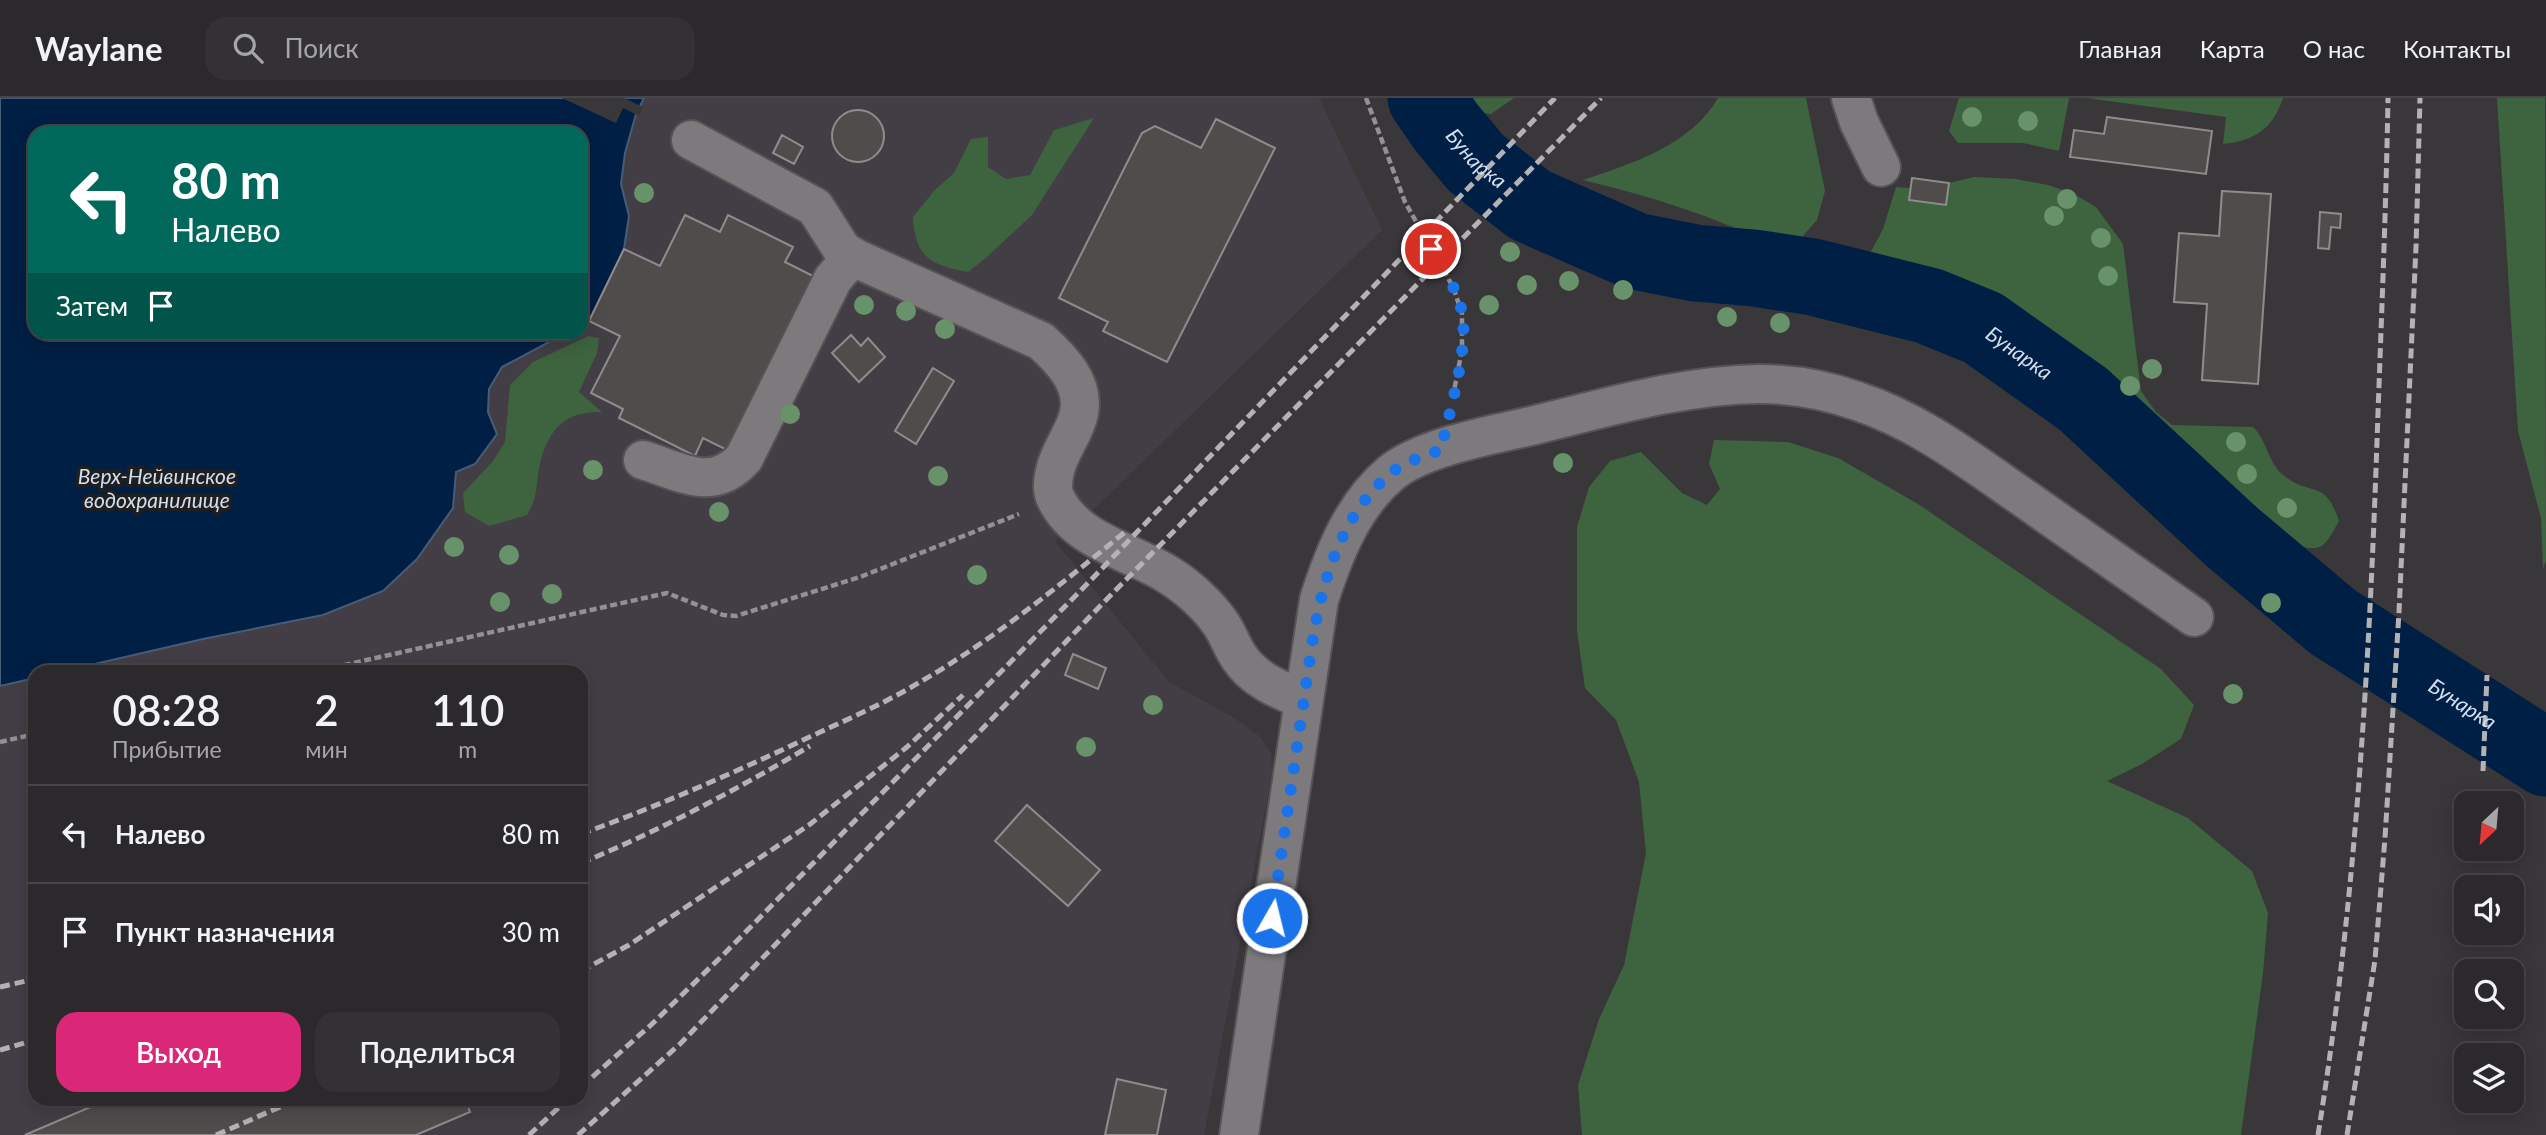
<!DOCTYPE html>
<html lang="ru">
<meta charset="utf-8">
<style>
:root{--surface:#2b292c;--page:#333134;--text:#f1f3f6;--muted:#a6a6a9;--line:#474548;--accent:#db2777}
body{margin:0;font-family:Lato,sans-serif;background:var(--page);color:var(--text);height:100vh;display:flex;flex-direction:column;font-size:26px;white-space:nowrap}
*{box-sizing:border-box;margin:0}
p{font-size:23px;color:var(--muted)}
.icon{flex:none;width:38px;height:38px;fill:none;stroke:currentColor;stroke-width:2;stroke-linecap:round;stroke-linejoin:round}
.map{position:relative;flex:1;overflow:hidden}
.panel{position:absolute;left:28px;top:567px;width:560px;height:441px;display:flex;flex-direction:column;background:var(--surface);border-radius:21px;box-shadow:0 4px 18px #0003,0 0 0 2px var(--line)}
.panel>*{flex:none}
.top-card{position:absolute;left:28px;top:28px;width:560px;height:214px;border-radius:21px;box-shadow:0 4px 18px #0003,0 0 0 2px var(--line);background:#00695c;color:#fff;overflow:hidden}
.needle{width:46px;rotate:206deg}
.buttons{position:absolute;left:2454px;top:693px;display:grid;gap:14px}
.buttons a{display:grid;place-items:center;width:70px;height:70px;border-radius:14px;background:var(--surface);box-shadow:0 4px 18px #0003,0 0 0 2px var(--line);font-size:35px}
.pin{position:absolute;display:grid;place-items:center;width:60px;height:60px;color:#fff;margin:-30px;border:4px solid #fff;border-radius:50%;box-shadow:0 2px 7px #0007}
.me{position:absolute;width:77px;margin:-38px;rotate:8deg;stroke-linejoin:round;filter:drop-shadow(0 0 5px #0008)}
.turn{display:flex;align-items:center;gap:24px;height:147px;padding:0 28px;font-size:32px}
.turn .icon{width:91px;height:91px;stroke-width:2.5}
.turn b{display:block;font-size:49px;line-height:60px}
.then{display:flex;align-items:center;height:66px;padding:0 28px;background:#0003;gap:14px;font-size:26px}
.eta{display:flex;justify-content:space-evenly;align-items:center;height:119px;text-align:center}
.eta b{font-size:42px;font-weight:600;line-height:49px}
.cta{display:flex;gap:14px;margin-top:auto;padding:14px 28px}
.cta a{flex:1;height:80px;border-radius:21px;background:var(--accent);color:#fff;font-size:28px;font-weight:600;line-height:80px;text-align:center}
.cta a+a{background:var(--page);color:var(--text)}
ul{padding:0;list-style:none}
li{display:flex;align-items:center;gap:21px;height:98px;padding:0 28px;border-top:2px solid var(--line)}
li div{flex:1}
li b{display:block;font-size:26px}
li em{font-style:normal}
header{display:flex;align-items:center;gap:42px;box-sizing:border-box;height:98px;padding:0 35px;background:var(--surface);border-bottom:2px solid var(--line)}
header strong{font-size:33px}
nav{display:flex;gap:38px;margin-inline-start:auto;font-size:24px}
.search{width:490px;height:63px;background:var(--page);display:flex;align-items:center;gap:18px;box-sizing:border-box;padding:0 24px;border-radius:21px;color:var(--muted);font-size:26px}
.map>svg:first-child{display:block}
.built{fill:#433e46;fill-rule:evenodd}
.green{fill:#3e633f}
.water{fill:#001f44;stroke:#475c76;stroke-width:2}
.pier{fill:#39373a}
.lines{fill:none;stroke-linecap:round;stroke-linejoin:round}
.river{stroke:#001f44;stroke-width:77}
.building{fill:#504c4b;stroke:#918c8c;stroke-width:2}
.minor-casing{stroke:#555356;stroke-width:42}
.path{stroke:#939194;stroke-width:4.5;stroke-dasharray:7 3.5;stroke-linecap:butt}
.minor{stroke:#7c7a7d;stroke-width:38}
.rail{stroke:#b4b2b4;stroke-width:5;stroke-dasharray:10 5;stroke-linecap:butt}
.tree{fill:#689269}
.route{stroke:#1a73e8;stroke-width:12;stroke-dasharray:0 21.6}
.labels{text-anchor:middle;stroke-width:7;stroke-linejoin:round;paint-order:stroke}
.water-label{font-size:21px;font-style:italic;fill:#d2dfef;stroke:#201f20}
</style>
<header>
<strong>Waylane</strong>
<div class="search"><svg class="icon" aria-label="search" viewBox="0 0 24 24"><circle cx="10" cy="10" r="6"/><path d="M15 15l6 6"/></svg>Поиск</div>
<nav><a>Главная</a><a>Карта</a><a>О нас</a><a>Контакты</a></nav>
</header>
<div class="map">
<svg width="2546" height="1037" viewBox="0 0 2546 1037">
<rect width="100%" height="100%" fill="#39373a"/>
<!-- built -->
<path class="built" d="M0,0H1319L1382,132L1096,409L1055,443L1169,584L1233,619L1258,637L1271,655L1272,675L1204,1037H0ZM35,35H581V234H35ZM35,574H581V1001H35Z"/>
<!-- green -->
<path class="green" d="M1461,0H1514L1491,16L1473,14Z
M1718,0H1806L1825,93L1817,122L1802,139L1778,149C1716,119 1650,98 1583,82C1631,66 1691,47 1718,0Z
M1959,0H2069L2059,53L2023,45H1958L1949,33Z
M2087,0H2283C2273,31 2254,43 2223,46L2226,19Z
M2497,0H2545L2546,462L2543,471L2541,420L2518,333Z
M1094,20L1032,117L987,159L968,174C930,167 915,159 913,119L934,93L954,75L971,41L988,39V69L1006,81L1030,77L1054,32Z
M1974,79L2016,81L2048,87L2074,96L2096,109L2123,146L2141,293L2156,314L2172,327L2253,329C2267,342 2268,364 2282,376C2310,400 2325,379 2339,423C2335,430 2329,442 2323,447C2304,460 2266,428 2251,418L2070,262L2006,220L1937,188L1892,178L1872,170L1867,161L1883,131L1896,89L1910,90L1909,102L1945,107L1949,85Z
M588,238L599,240L597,255L579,294L602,314C570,313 552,326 542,358C535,379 540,397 527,417L489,428L465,414L463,395L493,363L505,344L510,287L533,264Z
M1714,342L1788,344L1838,360L1918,406L2161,571L2194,607L2181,641L2142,666L2107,683L2188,720L2252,773L2268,815L2263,875L2241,1037H1582L1578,987L1599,921L1624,867L1646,755L1639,684L1616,622L1585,590L1577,533V429L1589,389L1610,363L1641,354L1682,395L1707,407L1720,391L1709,366Z"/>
<!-- water -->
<path class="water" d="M0,0H644L636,16L625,55L621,86L629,118L624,151L589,223L581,227V35H35V234L566,235L502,269L489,291L488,314L497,336L475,366L456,374L453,410L417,461L383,493L323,517L203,541L60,574H35V580L0,588Z"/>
<!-- pier -->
<path class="pier" d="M562,0H624L643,9L639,18L623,10L616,25Z"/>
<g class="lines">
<!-- river -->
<path class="river" id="s1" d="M1426,0L1446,29L1476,65L1530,107L1635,153L1695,165L1754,170L1813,179L1929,208L1983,230L2083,301L2231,438L2333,524L2546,660"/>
</g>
<!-- building -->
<path class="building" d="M832 38a26 26 0 1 1 52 0a26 26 0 1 1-52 0Z
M2107,19L2212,33L2206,76L2070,59L2074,32L2104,36Z
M1216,21L1275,50L1167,264L1103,233L1108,224L1059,200L1142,35L1155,28L1201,50Z
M782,37L803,49L794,66L773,55Z
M1912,80L1949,85L1946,107L1909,102Z
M2222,93L2271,96L2258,286L2202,282L2207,206L2174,204L2179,135L2219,138Z
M2320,114L2341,116L2340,130L2331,129L2329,151L2318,150Z
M685,117L720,134L728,117L793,149L785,164L821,182L735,356L703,340L695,358L619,320L623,311L591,295L620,238L589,223L624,151L660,168Z
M851,237L861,248L868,240L885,259L859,284L832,255Z
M933,270L954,283L916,346L895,333Z
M1073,556L1106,570L1098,591L1065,577Z
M1027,707L1100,772L1068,808L995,743Z
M1117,981L1166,992L1157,1037H1105Z
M109,1001H465L470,1014L416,1037H25Z"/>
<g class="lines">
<defs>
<path id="minor" d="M1851,0L1859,24L1881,69
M691,42L815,109L843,153L857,161L1041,243C1061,261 1085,285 1079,315C1075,335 1059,353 1055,373C1053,381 1052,392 1055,399C1075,443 1130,453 1167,476C1187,488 1208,507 1221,526C1228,536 1232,549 1239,559C1254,582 1280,592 1304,602
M643,362C682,374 713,395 744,360L833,181L844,168L857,161
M1239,1037L1319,502C1334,455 1353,407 1391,375C1423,349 1491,337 1531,328C1606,310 1681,287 1759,286C1791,286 1826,292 1857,303C1918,323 1969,362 2021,398C2079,438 2136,479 2194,519"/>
</defs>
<!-- minor casing -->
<use href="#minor" class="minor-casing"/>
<!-- path -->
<path class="path" d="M1366,0L1405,104L1453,189L1462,215V252L1452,303
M313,574L667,495L723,517L736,518L860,479L1019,416
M0,644L35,636"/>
<!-- minor -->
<use href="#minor" class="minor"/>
<!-- rail -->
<path class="rail" d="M2483,673L2487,577
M581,736C658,708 727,678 801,643C841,624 882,607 920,584C993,542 1060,487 1125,434
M581,765C661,732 736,692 810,648
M581,873L629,847L809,727L907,649L963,597
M0,889L35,881
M0,952L35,942
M581,989L652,926L726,854L1088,485L1555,0
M216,1037L298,1001
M529,1037L568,1001
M578,1037L680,946L1104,504L1601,0
M2318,1037C2355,807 2369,575 2377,343C2381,229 2386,114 2388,0
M2347,1037L2375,862L2385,740L2399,514L2416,149L2420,0"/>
</g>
<!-- trees -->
<g class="tree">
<circle cx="1972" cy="19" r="10"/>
<circle cx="2028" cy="23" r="10"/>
<circle cx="644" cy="95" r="10"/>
<circle cx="2067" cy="101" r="10"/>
<circle cx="2054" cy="118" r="10"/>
<circle cx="2101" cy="140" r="10"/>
<circle cx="1510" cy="154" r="10"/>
<circle cx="2108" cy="178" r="10"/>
<circle cx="1569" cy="183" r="10"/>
<circle cx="1527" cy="187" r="10"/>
<circle cx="1623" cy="192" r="10"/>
<circle cx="864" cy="207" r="10"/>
<circle cx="1489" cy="207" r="10"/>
<circle cx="906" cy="213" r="10"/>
<circle cx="1727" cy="219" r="10"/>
<circle cx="1780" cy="225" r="10"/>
<circle cx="945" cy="231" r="10"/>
<circle cx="2152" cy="271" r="10"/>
<circle cx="2130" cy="288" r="10"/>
<circle cx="790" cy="316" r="10"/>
<circle cx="2236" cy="344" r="10"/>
<circle cx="1563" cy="365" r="10"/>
<circle cx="593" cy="372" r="10"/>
<circle cx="2247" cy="376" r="10"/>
<circle cx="938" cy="378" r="10"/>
<circle cx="2287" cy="410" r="10"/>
<circle cx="719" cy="414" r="10"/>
<circle cx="454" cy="449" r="10"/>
<circle cx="509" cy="457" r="10"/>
<circle cx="977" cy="477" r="10"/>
<circle cx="552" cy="496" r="10"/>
<circle cx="500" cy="504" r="10"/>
<circle cx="2271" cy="505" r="10"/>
<circle cx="2233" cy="596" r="10"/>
<circle cx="1153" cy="607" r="10"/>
<circle cx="1086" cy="649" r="10"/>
</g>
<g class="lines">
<!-- route -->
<path class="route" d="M1272,820L1312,546C1322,484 1341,416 1392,374C1406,363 1424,358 1441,352C1449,314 1469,252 1462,214C1457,190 1443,171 1431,151"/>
</g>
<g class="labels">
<!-- water labels -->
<g class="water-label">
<text dy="7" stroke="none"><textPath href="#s1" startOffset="79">Бунарка</textPath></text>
<text dy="7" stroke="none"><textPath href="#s1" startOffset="667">Бунарка</textPath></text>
<text x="157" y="386">Верх-Нейвинское<tspan x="157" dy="24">водохранилище</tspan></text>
<text dy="7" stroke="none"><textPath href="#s1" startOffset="1234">Бунарка</textPath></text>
</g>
</g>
</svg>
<div class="buttons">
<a><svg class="needle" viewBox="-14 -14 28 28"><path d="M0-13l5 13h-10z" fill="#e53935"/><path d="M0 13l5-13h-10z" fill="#a6a6a9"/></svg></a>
<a><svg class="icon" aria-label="sound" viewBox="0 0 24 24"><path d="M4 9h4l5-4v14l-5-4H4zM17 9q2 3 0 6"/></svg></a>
<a><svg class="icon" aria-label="search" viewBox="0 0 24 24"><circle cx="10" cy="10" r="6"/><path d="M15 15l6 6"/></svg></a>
<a><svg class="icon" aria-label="layers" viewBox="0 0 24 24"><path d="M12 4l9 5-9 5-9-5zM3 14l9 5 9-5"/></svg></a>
</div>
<div class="pin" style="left:1431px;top:151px;background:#d93025"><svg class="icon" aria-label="arrive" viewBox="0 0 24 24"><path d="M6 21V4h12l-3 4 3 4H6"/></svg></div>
<svg class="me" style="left:1272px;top:820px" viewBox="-20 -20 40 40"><circle r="17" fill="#1a73e8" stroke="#fff" stroke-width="3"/><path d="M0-11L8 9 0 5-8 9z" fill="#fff"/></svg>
<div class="top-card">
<div class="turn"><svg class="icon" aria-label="left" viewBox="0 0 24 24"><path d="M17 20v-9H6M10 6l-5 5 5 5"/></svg><div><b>80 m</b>Налево</div></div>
<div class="then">Затем<svg class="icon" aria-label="arrive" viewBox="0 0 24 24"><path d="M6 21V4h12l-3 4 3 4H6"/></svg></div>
</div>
<section class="panel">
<div class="eta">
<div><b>08:28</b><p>Прибытие</p></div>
<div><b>2</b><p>мин</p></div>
<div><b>110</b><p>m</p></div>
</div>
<ul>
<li><svg class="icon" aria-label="left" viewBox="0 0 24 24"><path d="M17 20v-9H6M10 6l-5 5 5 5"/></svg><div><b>Налево</b></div><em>80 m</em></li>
<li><svg class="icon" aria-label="arrive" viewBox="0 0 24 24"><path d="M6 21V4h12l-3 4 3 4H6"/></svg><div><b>Пункт назначения</b></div><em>30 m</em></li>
</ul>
<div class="cta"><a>Выход</a><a>Поделиться</a></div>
</section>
</div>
